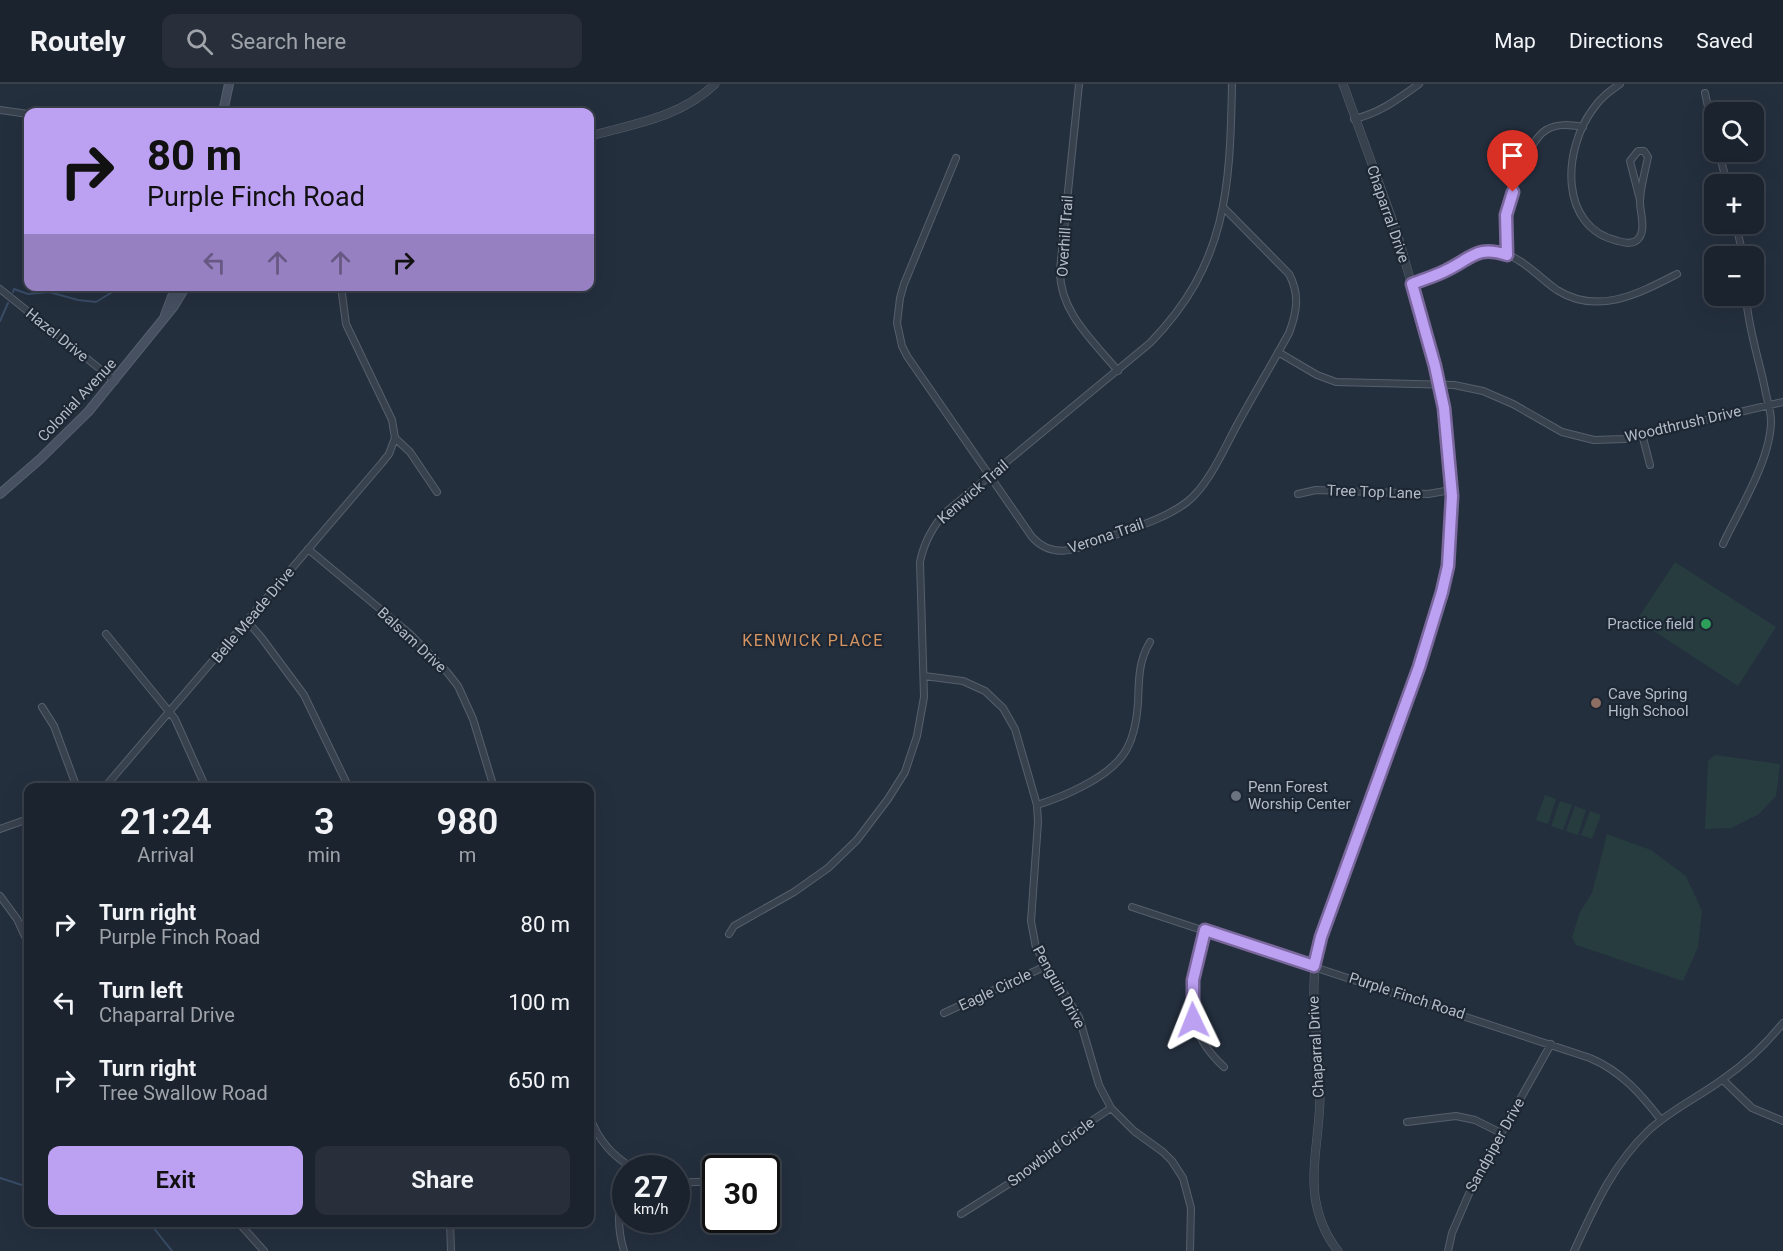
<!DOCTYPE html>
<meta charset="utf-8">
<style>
:root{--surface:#1b232e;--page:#282f3a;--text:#f1f3f6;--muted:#a0a4aa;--line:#39404a;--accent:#bca0f2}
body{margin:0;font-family:Roboto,sans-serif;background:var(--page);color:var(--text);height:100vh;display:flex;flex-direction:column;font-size:22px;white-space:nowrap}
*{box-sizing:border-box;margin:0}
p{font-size:20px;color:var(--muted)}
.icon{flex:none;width:33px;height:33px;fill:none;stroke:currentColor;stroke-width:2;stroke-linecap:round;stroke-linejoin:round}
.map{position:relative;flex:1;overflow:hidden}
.drawer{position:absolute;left:24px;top:699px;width:570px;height:444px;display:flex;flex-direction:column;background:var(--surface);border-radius:12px;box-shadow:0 6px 24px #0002,0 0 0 2px var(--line)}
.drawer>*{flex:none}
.banner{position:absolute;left:24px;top:24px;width:570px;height:183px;border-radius:12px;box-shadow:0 6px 24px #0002,0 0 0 2px var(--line);background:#bca0f2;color:#111;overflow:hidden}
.buttons{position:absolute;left:1704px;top:18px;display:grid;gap:12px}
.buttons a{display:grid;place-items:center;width:60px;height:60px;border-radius:12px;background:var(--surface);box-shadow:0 6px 24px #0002,0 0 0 2px var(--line);font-size:30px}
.speed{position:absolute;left:612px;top:1071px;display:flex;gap:12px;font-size:30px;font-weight:700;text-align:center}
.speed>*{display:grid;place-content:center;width:78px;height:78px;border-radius:50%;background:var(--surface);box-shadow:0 6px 24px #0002,0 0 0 2px var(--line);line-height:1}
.speed small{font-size:15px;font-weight:400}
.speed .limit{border:3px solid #111;border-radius:9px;background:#fff;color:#111}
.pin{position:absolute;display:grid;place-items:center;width:51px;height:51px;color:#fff;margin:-62px -26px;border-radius:50% 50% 50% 0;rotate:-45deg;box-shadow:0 0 6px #0007}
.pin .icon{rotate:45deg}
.me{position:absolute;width:66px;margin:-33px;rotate:358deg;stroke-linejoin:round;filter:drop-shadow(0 0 4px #0008)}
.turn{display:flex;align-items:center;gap:21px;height:126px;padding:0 24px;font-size:27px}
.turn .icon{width:78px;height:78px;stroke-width:2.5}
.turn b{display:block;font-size:42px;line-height:51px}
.lanes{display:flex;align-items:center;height:57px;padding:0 24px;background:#0003;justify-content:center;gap:30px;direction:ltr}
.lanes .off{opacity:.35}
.eta{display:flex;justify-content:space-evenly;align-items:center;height:102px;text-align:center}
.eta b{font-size:36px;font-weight:600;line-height:42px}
.cta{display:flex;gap:12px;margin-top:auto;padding:12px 24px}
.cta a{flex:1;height:69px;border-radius:12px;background:var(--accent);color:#111;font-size:24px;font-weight:600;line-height:69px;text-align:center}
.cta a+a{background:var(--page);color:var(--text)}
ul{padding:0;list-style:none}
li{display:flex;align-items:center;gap:18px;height:78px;padding:0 24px}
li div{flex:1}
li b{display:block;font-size:22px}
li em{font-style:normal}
header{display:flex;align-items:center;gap:36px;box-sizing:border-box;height:84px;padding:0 30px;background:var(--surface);border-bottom:2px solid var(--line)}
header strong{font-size:28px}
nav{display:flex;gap:33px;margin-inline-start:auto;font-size:21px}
.search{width:420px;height:54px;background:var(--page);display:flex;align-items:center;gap:15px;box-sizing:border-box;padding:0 21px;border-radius:12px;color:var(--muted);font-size:22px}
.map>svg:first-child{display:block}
.green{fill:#263c3f}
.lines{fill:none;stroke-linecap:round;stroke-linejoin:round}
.stream{stroke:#394c67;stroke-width:2}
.minor-casing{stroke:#565f6c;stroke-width:8}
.tertiary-casing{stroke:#565f6c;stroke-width:9}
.secondary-casing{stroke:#565f6c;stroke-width:10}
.minor{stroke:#38414e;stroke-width:6}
.tertiary{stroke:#38414e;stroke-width:8}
.secondary{stroke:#465061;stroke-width:8}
.route-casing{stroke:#7a689d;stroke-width:15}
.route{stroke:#bca0f2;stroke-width:10}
.leisure-dot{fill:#2e9e5b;stroke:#1d2633;stroke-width:2}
.education-dot{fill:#8d6e63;stroke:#1d2633;stroke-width:2}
.worship-dot{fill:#6b7280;stroke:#1d2633;stroke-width:2}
.labels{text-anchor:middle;stroke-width:4.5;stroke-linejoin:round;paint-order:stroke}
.street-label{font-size:15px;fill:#b4bcc9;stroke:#1d2633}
.poi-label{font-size:15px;fill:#b4bcc9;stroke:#1d2633;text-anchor:start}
.neighbourhood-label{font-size:16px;letter-spacing:1.5px;fill:#d59563;stroke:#1d2633}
</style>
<header>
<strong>Routely</strong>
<div class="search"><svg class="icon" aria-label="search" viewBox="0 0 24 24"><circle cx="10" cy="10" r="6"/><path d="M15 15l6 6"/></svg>Search here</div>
<nav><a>Map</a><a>Directions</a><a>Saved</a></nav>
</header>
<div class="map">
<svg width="1783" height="1167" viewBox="0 0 1783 1167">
<rect width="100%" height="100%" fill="#242f3e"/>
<!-- green -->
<path class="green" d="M1675,478L1776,543L1738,602L1637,536Z
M1715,671L1780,680L1776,712L1759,730L1731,744L1705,745L1708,677Z
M1545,711L1556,715L1548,740L1536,736Z
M1560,717L1572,721L1563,746L1551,742Z
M1575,722L1586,726L1578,751L1566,747Z
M1590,727L1601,731L1592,755L1581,751Z
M1607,750L1651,766L1686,792L1702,827L1698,863L1683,897L1576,861L1572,853L1580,828L1592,809Z"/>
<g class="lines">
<!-- stream -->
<path class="stream" d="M13,208L14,205L28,210L49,208L78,216L96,218L122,202
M0,237L8,219
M0,1094L28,1103
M149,1138L172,1167"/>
<defs>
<path id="minor" d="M1079,0L1060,186C1059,227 1093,257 1118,287
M1620,0C1610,7 1600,14 1593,25C1563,65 1558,143 1618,157C1625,159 1634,161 1639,154C1646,145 1640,128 1640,118C1640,104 1645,88 1648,73L1644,67H1638L1630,77L1640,116
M1705,9L1714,50
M0,26L28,30
M1354,35C1380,29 1398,15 1419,0
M1719,68L1727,100
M956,74L904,200L900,214L897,239L902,262L907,272L1032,453C1052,475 1075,466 1099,457C1126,446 1164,436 1187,418C1208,402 1224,365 1237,341C1254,310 1272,280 1289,249C1297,228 1300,210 1289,190L1224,124
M1736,140L1743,172
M1507,171C1506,158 1505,146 1506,133C1509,112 1528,57 1546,46C1557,39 1571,41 1583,43
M1412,199C1424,196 1435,192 1446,187C1460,180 1471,167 1487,166C1503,166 1520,176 1532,186C1540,192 1548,200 1557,206C1598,232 1640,209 1677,190
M341,202L346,240L392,336L395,354L410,368L437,408
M0,205L115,297
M1278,268L1317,291L1336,298L1454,301L1483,307L1513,320L1562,348L1594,356L1624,355L1783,318
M1642,350L1650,381
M1298,410L1316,406L1428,410L1451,406
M1723,460C1739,426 1771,375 1771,337C1771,328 1768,319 1766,310C1760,278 1748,245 1746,212
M308,465L410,550L447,588L458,602L473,635L494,704
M247,537L261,553L304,611L349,704
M106,550L175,635L206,704
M924,592L963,597L985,607L1003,624L1015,645L1037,721L1038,738L1031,837L1036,864L1079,933L1099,1001L1111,1024L1134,1047L1163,1068L1172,1077L1183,1094L1191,1124L1190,1167
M42,623L54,642L77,704
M104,704L381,380L389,370L395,354
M1037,721C1053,716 1068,710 1083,702C1122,682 1135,663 1138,619C1139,596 1138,578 1150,558
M590,742H591
M0,745L28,735
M0,812L17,835L28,859
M1132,823L1590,974C1621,987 1641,1010 1661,1036
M1205,846C1191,901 1177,940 1224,983
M729,850L734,842L794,808L828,784L857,756L888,715L905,688L917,652L924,613L920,478C924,458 932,443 946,428L1150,259C1227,180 1230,105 1232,0
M944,929L1046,882
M1723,996L1752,1024L1783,1037
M590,1033C598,1056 612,1072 633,1084
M1407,1038L1456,1032L1475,1036L1501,1049
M676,1099L716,1097
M961,1130L1026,1089L1066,1054L1111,1024
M238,1138L264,1167
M450,1138L451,1167
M624,1167C617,1144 617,1121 626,1098
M1448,1167L1452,1149L1474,1098L1551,960
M1574,1167C1595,1122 1612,1082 1648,1047C1670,1026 1699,1013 1723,995C1745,980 1766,960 1783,939"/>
<path id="tertiary" d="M590,52C634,40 681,33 715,0
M1338,1167C1326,1152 1318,1132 1315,1113C1311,1079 1320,1046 1320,1012C1321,959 1305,906 1321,853L1384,681L1431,545L1448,482L1452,437L1451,406L1444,324L1435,282L1397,149L1343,0"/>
<path id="secondary" d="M223,28L229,0
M165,231L176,202
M0,410L39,376L88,328L174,222L186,202"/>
</defs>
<!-- minor casing -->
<use href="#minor" class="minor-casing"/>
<!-- tertiary casing -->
<use href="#tertiary" class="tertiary-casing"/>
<!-- secondary casing -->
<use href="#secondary" class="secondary-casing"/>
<!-- minor -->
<use href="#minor" class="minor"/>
<!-- tertiary -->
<use href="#tertiary" class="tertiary"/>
<!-- secondary -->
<use href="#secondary" class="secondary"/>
</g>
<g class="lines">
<defs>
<path id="route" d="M1193,936V896L1205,846L1314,882L1321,853L1419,583L1442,508L1448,482L1452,412L1444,324L1435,282L1412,200C1424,195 1436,192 1447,186C1472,174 1477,161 1507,171L1506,131L1513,108"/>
</defs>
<!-- route casing -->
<use href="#route" class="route-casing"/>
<!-- route -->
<use href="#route" class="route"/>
</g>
<!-- markers -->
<circle class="leisure-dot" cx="1706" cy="540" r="6"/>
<circle class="education-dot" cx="1596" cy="619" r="6"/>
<circle class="worship-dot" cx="1236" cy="712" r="6"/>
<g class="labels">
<!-- street labels -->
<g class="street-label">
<text transform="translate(1388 130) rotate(71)" y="5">Chaparral Drive</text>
<text transform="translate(1065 152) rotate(-86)" y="5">Overhill Trail</text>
<text transform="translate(57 251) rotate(39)" y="5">Hazel Drive</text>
<text transform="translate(77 316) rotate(-47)" y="5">Colonial Avenue</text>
<text transform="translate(1683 340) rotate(-13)" y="5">Woodthrush Drive</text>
<text transform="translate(973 408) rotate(-41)" y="5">Kenwick Trail</text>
<text transform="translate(1374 408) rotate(2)" y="5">Tree Top Lane</text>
<text transform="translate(1106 452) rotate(-19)" y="5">Verona Trail</text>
<text transform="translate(253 531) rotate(-50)" y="5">Belle Meade Drive</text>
<text transform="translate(412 556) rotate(43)" y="5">Balsam Drive</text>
<text transform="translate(1059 903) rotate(61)" y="5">Penguin Drive</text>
<text transform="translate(995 906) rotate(-25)" y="5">Eagle Circle</text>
<text transform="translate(1407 912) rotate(18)" y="5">Purple Finch Road</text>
<text transform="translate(1316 963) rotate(-93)" y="5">Chaparral Drive</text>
<text transform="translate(1495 1061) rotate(-61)" y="5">Sandpiper Drive</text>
<text transform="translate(1051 1068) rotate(-37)" y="5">Snowbird Circle</text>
</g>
<!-- poi labels -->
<g class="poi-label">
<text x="1694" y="545" text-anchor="end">Practice field</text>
<text x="1608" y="615">Cave Spring<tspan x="1608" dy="17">High School</tspan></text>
<text x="1248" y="708">Penn Forest<tspan x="1248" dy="17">Worship Center</tspan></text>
</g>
<!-- neighbourhood labels -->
<g class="neighbourhood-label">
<text x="813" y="562">KENWICK PLACE</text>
</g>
</g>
</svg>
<div class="buttons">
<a><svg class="icon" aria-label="search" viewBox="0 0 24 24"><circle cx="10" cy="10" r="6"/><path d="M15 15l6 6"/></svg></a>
<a>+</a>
<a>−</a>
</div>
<div class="speed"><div>27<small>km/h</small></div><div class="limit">30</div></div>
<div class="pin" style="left:1513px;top:108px;background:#d93025"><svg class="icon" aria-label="arrive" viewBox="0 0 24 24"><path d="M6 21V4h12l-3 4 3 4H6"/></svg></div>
<svg class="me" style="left:1193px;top:936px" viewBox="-20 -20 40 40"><path d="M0-17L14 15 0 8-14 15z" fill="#bca0f2" stroke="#fff" stroke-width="4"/></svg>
<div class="banner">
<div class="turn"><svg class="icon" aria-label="right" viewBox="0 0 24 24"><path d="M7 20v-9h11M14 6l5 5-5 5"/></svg><div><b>80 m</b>Purple Finch Road</div></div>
<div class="lanes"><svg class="icon off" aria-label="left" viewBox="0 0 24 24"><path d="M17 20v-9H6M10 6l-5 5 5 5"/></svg><svg class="icon off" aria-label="ahead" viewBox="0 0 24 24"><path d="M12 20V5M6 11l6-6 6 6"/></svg><svg class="icon off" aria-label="ahead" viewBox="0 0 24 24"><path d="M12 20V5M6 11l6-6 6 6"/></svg><svg class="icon" aria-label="right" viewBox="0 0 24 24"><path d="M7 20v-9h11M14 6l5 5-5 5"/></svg></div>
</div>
<section class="drawer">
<div class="eta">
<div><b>21:24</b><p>Arrival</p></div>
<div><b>3</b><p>min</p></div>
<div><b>980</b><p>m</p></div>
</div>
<ul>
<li><svg class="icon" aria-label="right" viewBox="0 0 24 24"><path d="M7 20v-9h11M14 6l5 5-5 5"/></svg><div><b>Turn right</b><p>Purple Finch Road</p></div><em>80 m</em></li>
<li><svg class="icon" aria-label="left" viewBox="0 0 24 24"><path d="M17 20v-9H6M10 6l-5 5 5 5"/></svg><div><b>Turn left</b><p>Chaparral Drive</p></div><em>100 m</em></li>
<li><svg class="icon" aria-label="right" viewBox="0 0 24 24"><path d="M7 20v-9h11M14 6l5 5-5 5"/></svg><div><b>Turn right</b><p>Tree Swallow Road</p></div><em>650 m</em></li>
</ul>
<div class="cta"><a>Exit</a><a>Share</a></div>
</section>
</div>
